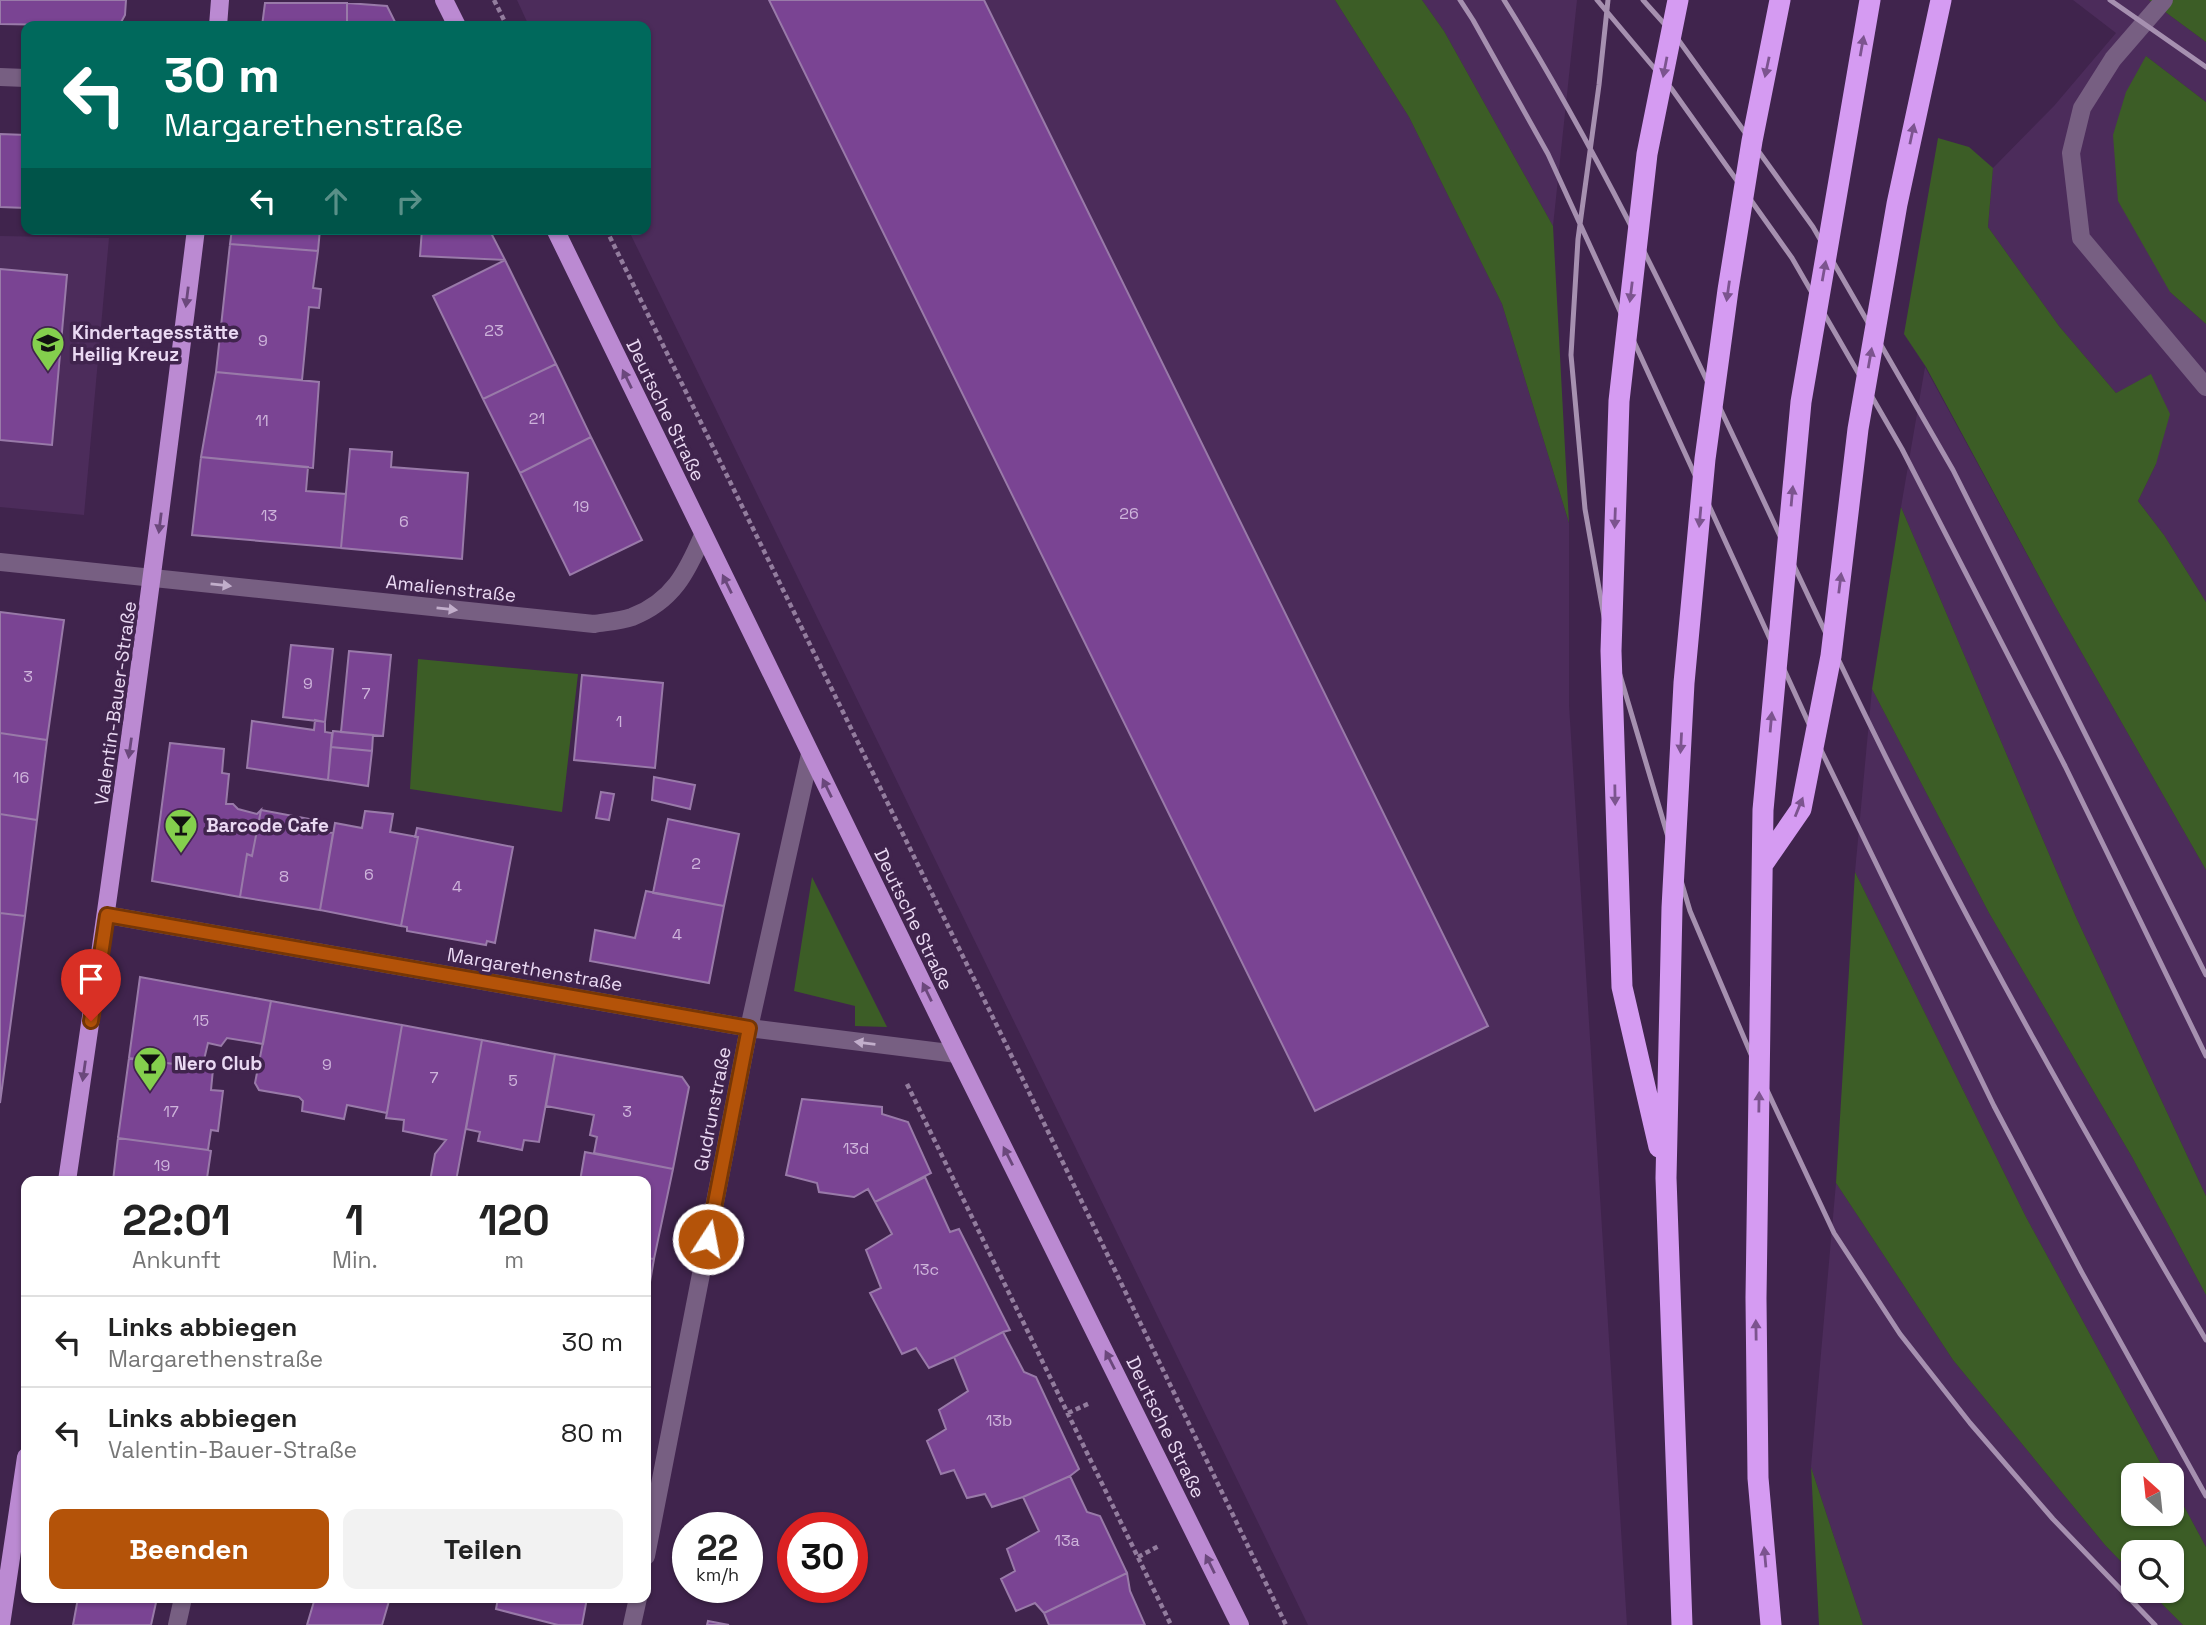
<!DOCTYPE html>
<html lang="de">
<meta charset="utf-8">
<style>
:root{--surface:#fff;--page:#f2f2f2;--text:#222;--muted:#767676;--line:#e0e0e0;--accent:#b45309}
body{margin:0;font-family:"Space Grotesk",sans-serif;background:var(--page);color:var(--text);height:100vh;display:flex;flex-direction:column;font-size:26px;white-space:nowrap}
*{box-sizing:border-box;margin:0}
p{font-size:23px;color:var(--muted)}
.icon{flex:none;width:38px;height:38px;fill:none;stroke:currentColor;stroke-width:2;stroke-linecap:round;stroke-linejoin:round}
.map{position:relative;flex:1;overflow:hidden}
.panel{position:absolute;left:21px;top:1176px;width:630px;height:427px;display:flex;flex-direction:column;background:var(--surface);border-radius:14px;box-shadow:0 2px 5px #0004}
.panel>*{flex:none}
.guide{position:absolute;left:21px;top:21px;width:630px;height:214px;border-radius:14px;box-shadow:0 2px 5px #0004;background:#00695c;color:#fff;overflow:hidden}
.needle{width:46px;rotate:333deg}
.fabs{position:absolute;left:2121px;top:1463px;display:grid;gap:14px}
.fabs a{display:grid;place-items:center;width:63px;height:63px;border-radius:14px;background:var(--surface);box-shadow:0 2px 5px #0004;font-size:35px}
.speed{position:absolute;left:672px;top:1512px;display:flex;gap:14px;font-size:35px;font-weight:700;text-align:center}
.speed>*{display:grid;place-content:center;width:91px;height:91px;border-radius:50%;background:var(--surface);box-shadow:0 2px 5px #0004;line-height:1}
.speed small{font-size:18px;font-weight:400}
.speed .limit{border:10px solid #d22;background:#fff;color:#111}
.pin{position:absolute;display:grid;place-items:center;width:60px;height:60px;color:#fff;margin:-72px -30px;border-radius:50% 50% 50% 0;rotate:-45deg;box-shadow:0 0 7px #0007}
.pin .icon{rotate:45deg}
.me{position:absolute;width:77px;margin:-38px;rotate:11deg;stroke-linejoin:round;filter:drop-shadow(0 0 5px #0008)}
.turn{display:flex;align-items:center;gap:24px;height:147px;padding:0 28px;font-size:32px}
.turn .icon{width:91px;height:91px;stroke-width:2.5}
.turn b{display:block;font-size:49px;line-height:60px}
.lanes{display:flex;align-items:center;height:66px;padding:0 28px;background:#0003;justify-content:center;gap:35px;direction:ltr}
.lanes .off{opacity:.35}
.eta{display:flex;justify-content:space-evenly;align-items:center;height:119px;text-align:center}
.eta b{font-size:42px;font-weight:700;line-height:49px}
.primary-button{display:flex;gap:14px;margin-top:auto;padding:14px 28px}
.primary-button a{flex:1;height:80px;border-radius:14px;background:var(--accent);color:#fff;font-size:28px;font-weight:700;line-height:80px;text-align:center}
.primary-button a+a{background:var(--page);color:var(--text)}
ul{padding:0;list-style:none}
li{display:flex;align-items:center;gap:21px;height:91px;padding:0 28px;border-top:2px solid var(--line)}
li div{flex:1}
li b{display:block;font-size:26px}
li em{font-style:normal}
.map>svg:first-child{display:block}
.built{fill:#4c2c5b}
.green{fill:#3c5d26}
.building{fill:#7a4493;stroke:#997aa9;stroke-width:2}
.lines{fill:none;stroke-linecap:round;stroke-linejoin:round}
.path{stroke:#937d9e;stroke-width:4.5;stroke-dasharray:5 3.5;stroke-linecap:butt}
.minor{stroke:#775f82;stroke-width:18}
.major{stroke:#bb8ad2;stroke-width:18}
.rail{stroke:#a690b0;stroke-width:5}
.highway-bridge{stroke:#d59bf2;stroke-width:21}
.oneway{fill:#7c548f}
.oneway2{fill:#6b487c}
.oneway3{fill:#c2aecb}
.route-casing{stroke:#753606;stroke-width:18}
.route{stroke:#b45309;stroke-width:12}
.labels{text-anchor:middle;stroke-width:7;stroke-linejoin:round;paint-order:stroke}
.number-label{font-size:16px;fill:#ceb4db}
.poi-label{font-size:19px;font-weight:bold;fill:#ead9f3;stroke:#40244d;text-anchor:start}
.street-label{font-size:19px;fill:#ead9f3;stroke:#40244d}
</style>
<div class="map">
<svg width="2206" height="1625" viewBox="0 0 2206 1625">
<rect width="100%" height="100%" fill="#40244d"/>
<!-- built -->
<path class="built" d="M517,0H1335L1409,117L1502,304L1569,523V705L1627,1625H1308L628,229H646V26H529Z
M1422,0H1577L1553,226L1444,31Z
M2073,0H2149L2206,42V102L2146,56L2170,292L2206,324V602L2164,535L2138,501L2156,464L2151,375L2116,393L2059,326L1988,227L1993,168L2054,106L2116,33Z
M0,236L109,238L84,515L0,507Z
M1925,367L2055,606L2206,870V1196L2076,917L1901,507Z
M1872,689L1989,913L2132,1157L2206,1295V1547L2172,1484V1475H2167L2026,1217L1855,872Z
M1836,1183L1953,1360L2105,1545L2133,1574V1591H2149L2183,1625H1863L1811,1467Z"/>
<!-- green -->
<path class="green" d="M1335,0H1422L1444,31L1553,226L1569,523L1502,304L1409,117Z
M2149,0H2206V42Z
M2146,56L2206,102V324L2170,292L2118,201L2113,135L2126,92Z
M1938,138L1969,147L1993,168L1988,227L2059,326L2116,393L2151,374L2170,414L2156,464L2138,501L2164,535L2206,602V870L2055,606L1926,367L1904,334Z
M1901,507L2076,917L2206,1196V1295L2132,1157L1989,913L1872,689Z
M418,659L578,674L562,812L410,789Z
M1855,872L2026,1217L2167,1475H2133V1514H2172V1484L2206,1547V1625H2183L2149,1591H2172V1552H2133V1574L2105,1545L1953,1360L1836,1183Z
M812,877L887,1027L855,1026V1006L794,991Z
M1811,1467L1863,1625H1819Z"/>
<!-- building -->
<path class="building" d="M0,0H126L125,15L119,26L0,24Z
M769,0H984L1488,1026L1315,1111Z
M265,3H347V26H262Z
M347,3L387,6L397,26H347Z
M0,134L26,135V208L0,207Z
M232,229H320L318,251L230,244Z
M422,229H489L505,260L420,256Z
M230,244L318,251L313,288L321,289L319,308L309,307L302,380L216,372Z
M505,260L556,364L483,399L433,296Z
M0,269L67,275L52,445L0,440Z
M556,364L591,437L520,473L483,399Z
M216,372L319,382L313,468L201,457Z
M591,437L642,540L570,575L520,473Z
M350,449L392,452L391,467L468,473L462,559L341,548Z
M201,457L308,467L306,491L346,494L341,548L192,535Z
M0,612L64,620L47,740L0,733Z
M291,645L333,649L325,722L283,717Z
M349,651L391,655L383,736L341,732Z
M582,675L663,683L655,768L574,760Z
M315,720L325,722V732L332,733L328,780L247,768L252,721L314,730Z
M333,731L373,735L372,751L331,747Z
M0,733L47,740L37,820L0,814Z
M170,743L224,749L222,773L229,774L226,804H233L238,809L257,814L261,810L252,856L247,854L240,897L152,881Z
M331,747L372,751L368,786L328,780Z
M654,777L695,785L690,809L652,800Z
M601,792L614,794L609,820L596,818Z
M261,810L315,820L314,830L333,833L320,910L240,897L247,854L252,856Z
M365,811L393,814L390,832L418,837L401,926L320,910L335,823L362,828Z
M0,814L37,820L25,916L0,913Z
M668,819L739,834L724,906L653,893Z
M417,828L513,847L495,943L487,941L486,945L407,931V927L401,926L418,837H415Z
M646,891L724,906L709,983L590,961L595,930L635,938Z
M0,913L25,916L0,1103Z
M140,977L271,1001L263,1044L227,1038L221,1046L208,1043L202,1068L129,1058Z
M271,1001L402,1025L387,1113L347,1105L344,1119L302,1111L303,1101L299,1097L259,1090L255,1083Z
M402,1025L482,1040L456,1181H430L435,1154L446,1140L403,1131L404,1120L386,1118Z
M482,1040L555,1054L539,1142L524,1140L522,1150L478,1141L480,1132L466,1129Z
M555,1054L682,1077L689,1087L673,1169L594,1153L597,1137L590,1135L594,1115L546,1106Z
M129,1058L213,1069L211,1090L223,1091L218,1131L211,1130L208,1150L118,1138Z
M802,1099L882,1107V1114L908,1122L931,1173L875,1202L868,1189L854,1197L819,1192L817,1183L786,1175Z
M118,1138L208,1150L211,1151L207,1178L224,1181H113Z
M585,1152L673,1169L654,1259L646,1258V1181H580Z
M925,1177L950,1232L959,1229L1010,1330L1003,1332L954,1357L929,1368L916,1348L902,1354L870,1293L881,1288L866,1250L892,1234L875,1202Z
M646,1258L654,1259L646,1305Z
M1003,1332L1024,1372L1036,1377L1079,1469L1070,1476L1023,1497L992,1507L985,1494L967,1498L954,1470L941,1474L927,1441L946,1429L939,1410L968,1391L954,1357Z
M1070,1476L1087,1512L1100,1516L1127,1573L1044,1613L1035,1603L1016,1611L1001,1579L1015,1571L1007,1549L1039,1531L1023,1497Z
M1127,1573L1130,1591L1145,1625H1049L1044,1613Z
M78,1598H157L151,1625H73Z
M315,1598H377L389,1601L382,1625H307Z
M498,1598H587L582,1625H558L496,1609Z
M708,1621L729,1625H707Z"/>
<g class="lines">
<!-- path -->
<path class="path" d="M494,0L507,26
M606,229L1000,1032L1286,1625
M907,1084L1171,1625
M1068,1413L1090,1403
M1138,1557L1159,1546"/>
<!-- minor -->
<path class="minor" d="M2164,0L2113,59L2082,108L2071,153L2081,238L2206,387
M0,77L26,78
M0,562L594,624C606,622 621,621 632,617C673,601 687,572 703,535
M107,915L749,1028L957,1054
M646,1556L749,1028L810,754
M177,1625L183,1598
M632,1625L638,1598"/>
<!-- major -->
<path class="major" d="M444,0L457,26
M218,26L220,0
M555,229L957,1054L1240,1625
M67,1181C114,864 157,547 196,229
M1,1625L26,1457"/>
<!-- rail -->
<path class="rail" d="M1460,0L1473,20L1548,154L1820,748L1994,1106L2081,1271L2206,1496
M1504,0C1649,232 1753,488 1874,733C1975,940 2089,1141 2206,1340
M1597,0L1671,88L1792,258L1902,449L2065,766L2206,1056
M1608,0L1599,85L1578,239L1571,355L1585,509L1606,628L1690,911L1759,1073L1834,1233L1900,1334L1970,1423L2053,1519L2155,1625
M1643,0L1677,38L1813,227L1953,470L2206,975
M2110,0L2206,67"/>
<!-- highway-bridge -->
<path class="highway-bridge" d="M1763,864L1801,809L1831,656L1858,429L1897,204L1941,0
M1659,1147L1622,987L1611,651L1619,401L1647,154L1678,0
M1682,1625L1666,1178L1672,908L1684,683L1705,459L1728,290L1752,141L1780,0
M1771,1625L1758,1478L1756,1298L1763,810L1801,402L1870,0"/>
</g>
<!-- one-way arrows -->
<defs><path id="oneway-solid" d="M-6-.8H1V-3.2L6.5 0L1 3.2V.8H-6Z" transform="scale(1.75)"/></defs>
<g class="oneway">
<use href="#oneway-solid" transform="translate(1862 46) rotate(-80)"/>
<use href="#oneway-solid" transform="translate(1665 67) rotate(101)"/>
<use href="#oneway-solid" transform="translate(1767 67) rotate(102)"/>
<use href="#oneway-solid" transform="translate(1912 134) rotate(-78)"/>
<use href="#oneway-solid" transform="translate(1824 271) rotate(-80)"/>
<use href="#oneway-solid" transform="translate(1728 291) rotate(98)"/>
<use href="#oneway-solid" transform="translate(1631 292) rotate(97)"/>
<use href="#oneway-solid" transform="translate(1870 358) rotate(-80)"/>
<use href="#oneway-solid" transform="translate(1792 496) rotate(-85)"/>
<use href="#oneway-solid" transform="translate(1700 517) rotate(95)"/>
<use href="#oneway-solid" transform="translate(1615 518) rotate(92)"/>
<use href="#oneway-solid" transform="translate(1840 583) rotate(-83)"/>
<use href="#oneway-solid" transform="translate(1771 722) rotate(-85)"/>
<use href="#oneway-solid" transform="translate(1681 743) rotate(93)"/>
<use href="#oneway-solid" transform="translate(1615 795) rotate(89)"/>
<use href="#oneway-solid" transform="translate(1799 807) rotate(-68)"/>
<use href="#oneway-solid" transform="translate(1759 1102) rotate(-89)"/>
<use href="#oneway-solid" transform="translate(1756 1330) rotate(-91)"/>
<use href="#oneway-solid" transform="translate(1765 1557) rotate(-95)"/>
</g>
<g class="oneway2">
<use href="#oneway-solid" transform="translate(187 297) rotate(97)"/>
<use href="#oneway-solid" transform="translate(627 379) rotate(-116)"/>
<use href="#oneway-solid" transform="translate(160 523) rotate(97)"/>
<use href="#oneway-solid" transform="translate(727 584) rotate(-116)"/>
<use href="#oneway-solid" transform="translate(130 748) rotate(98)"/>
<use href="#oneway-solid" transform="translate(827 788) rotate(-116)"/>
<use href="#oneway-solid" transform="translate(927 992) rotate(-116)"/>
<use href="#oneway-solid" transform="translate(84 1071) rotate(98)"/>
<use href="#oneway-solid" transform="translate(1008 1156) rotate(-117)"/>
<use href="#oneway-solid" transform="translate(1110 1360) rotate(-117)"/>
<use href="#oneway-solid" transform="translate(1210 1564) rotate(-116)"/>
</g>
<g class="oneway3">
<use href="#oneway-solid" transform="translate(221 585) rotate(6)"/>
<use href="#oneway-solid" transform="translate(447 609) rotate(6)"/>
<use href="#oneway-solid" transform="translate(865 1043) rotate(-173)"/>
</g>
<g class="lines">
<defs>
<path id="route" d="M91,1021L107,915L749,1028L708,1239"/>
</defs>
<!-- route casing -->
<use href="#route" class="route-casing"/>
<!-- route -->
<use href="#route" class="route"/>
</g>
<!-- icons -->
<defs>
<symbol id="school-pin" viewBox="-11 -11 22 30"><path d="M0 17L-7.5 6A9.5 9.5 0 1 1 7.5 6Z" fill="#84cf4d" stroke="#40244d"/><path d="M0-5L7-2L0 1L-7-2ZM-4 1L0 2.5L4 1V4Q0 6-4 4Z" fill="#111"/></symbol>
<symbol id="bar-pin" viewBox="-11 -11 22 30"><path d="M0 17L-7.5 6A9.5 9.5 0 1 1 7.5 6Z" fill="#84cf4d" stroke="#40244d"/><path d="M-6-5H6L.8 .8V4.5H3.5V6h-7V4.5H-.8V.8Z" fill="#111"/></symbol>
</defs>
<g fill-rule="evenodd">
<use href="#school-pin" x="29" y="324" width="38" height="52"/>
<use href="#bar-pin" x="162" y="806" width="38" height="52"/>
<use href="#bar-pin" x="131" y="1044" width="38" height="52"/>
</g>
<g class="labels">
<!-- number labels -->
<g class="number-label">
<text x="494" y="336">23</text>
<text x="263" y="346">9</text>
<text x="537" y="424">21</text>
<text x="262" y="426">11</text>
<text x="581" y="512">19</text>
<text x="1129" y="519">26</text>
<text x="269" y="521">13</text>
<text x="404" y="527">6</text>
<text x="28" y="682">3</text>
<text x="308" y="689">9</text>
<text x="366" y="699">7</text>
<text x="619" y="727">1</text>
<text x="21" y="783">16</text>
<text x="696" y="869">2</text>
<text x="369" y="880">6</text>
<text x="284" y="882">8</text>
<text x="457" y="892">4</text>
<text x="677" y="940">4</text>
<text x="201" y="1026">15</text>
<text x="327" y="1070">9</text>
<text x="434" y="1083">7</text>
<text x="513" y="1086">5</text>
<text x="171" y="1117">17</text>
<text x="627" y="1117">3</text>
<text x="856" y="1154">13d</text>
<text x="162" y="1171">19</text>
<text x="926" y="1275">13c</text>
<text x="999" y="1426">13b</text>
<text x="1067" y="1546">13a</text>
</g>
<!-- poi labels -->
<g class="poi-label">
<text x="72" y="339">Kindertagesstätte<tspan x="72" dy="22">Heilig Kreuz</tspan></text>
<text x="206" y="832">Barcode Cafe</text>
<text x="174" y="1070">Nero Club</text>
</g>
<!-- street labels -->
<g class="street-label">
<text transform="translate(666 410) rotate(64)" y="7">Deutsche Straße</text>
<text transform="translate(451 588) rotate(6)" y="7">Amalienstraße</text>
<text transform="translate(115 703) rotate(-82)" y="7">Valentin-Bauer-Straße</text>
<text transform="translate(914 919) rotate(64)" y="7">Deutsche Straße</text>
<text transform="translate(535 969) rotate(10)" y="7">Margarethenstraße</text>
<text transform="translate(712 1109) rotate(-79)" y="7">Gudrunstraße</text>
<text transform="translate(1166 1427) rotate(64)" y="7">Deutsche Straße</text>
</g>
</g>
</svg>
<div class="fabs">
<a><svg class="needle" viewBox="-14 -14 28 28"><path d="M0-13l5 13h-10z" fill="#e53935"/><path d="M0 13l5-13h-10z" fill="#767676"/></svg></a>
<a><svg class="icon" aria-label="search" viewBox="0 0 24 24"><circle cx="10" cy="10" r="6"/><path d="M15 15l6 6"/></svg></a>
</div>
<div class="speed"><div>22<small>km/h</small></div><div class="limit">30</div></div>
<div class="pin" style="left:91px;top:1021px;background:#d93025"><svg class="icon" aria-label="arrive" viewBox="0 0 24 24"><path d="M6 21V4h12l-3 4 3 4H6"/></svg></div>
<svg class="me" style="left:708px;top:1239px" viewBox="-20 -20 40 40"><circle r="17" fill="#b45309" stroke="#fff" stroke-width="3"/><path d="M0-11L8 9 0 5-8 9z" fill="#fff"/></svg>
<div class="guide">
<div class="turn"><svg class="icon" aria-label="left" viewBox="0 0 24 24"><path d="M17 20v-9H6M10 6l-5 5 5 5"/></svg><div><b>30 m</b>Margarethenstraße</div></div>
<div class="lanes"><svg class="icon" aria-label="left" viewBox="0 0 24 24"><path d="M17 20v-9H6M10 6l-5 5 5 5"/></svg><svg class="icon off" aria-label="ahead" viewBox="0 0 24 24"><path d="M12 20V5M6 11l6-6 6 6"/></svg><svg class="icon off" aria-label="right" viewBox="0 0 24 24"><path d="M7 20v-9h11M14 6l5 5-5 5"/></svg></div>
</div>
<section class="panel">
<div class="eta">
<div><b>22:01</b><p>Ankunft</p></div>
<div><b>1</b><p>Min.</p></div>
<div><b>120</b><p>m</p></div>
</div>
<ul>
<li><svg class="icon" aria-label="left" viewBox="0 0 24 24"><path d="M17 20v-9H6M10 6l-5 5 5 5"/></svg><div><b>Links abbiegen</b><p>Margarethenstraße</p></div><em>30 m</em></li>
<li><svg class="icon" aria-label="left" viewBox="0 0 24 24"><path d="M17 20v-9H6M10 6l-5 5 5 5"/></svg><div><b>Links abbiegen</b><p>Valentin-Bauer-Straße</p></div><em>80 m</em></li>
</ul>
<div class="primary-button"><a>Beenden</a><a>Teilen</a></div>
</section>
</div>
